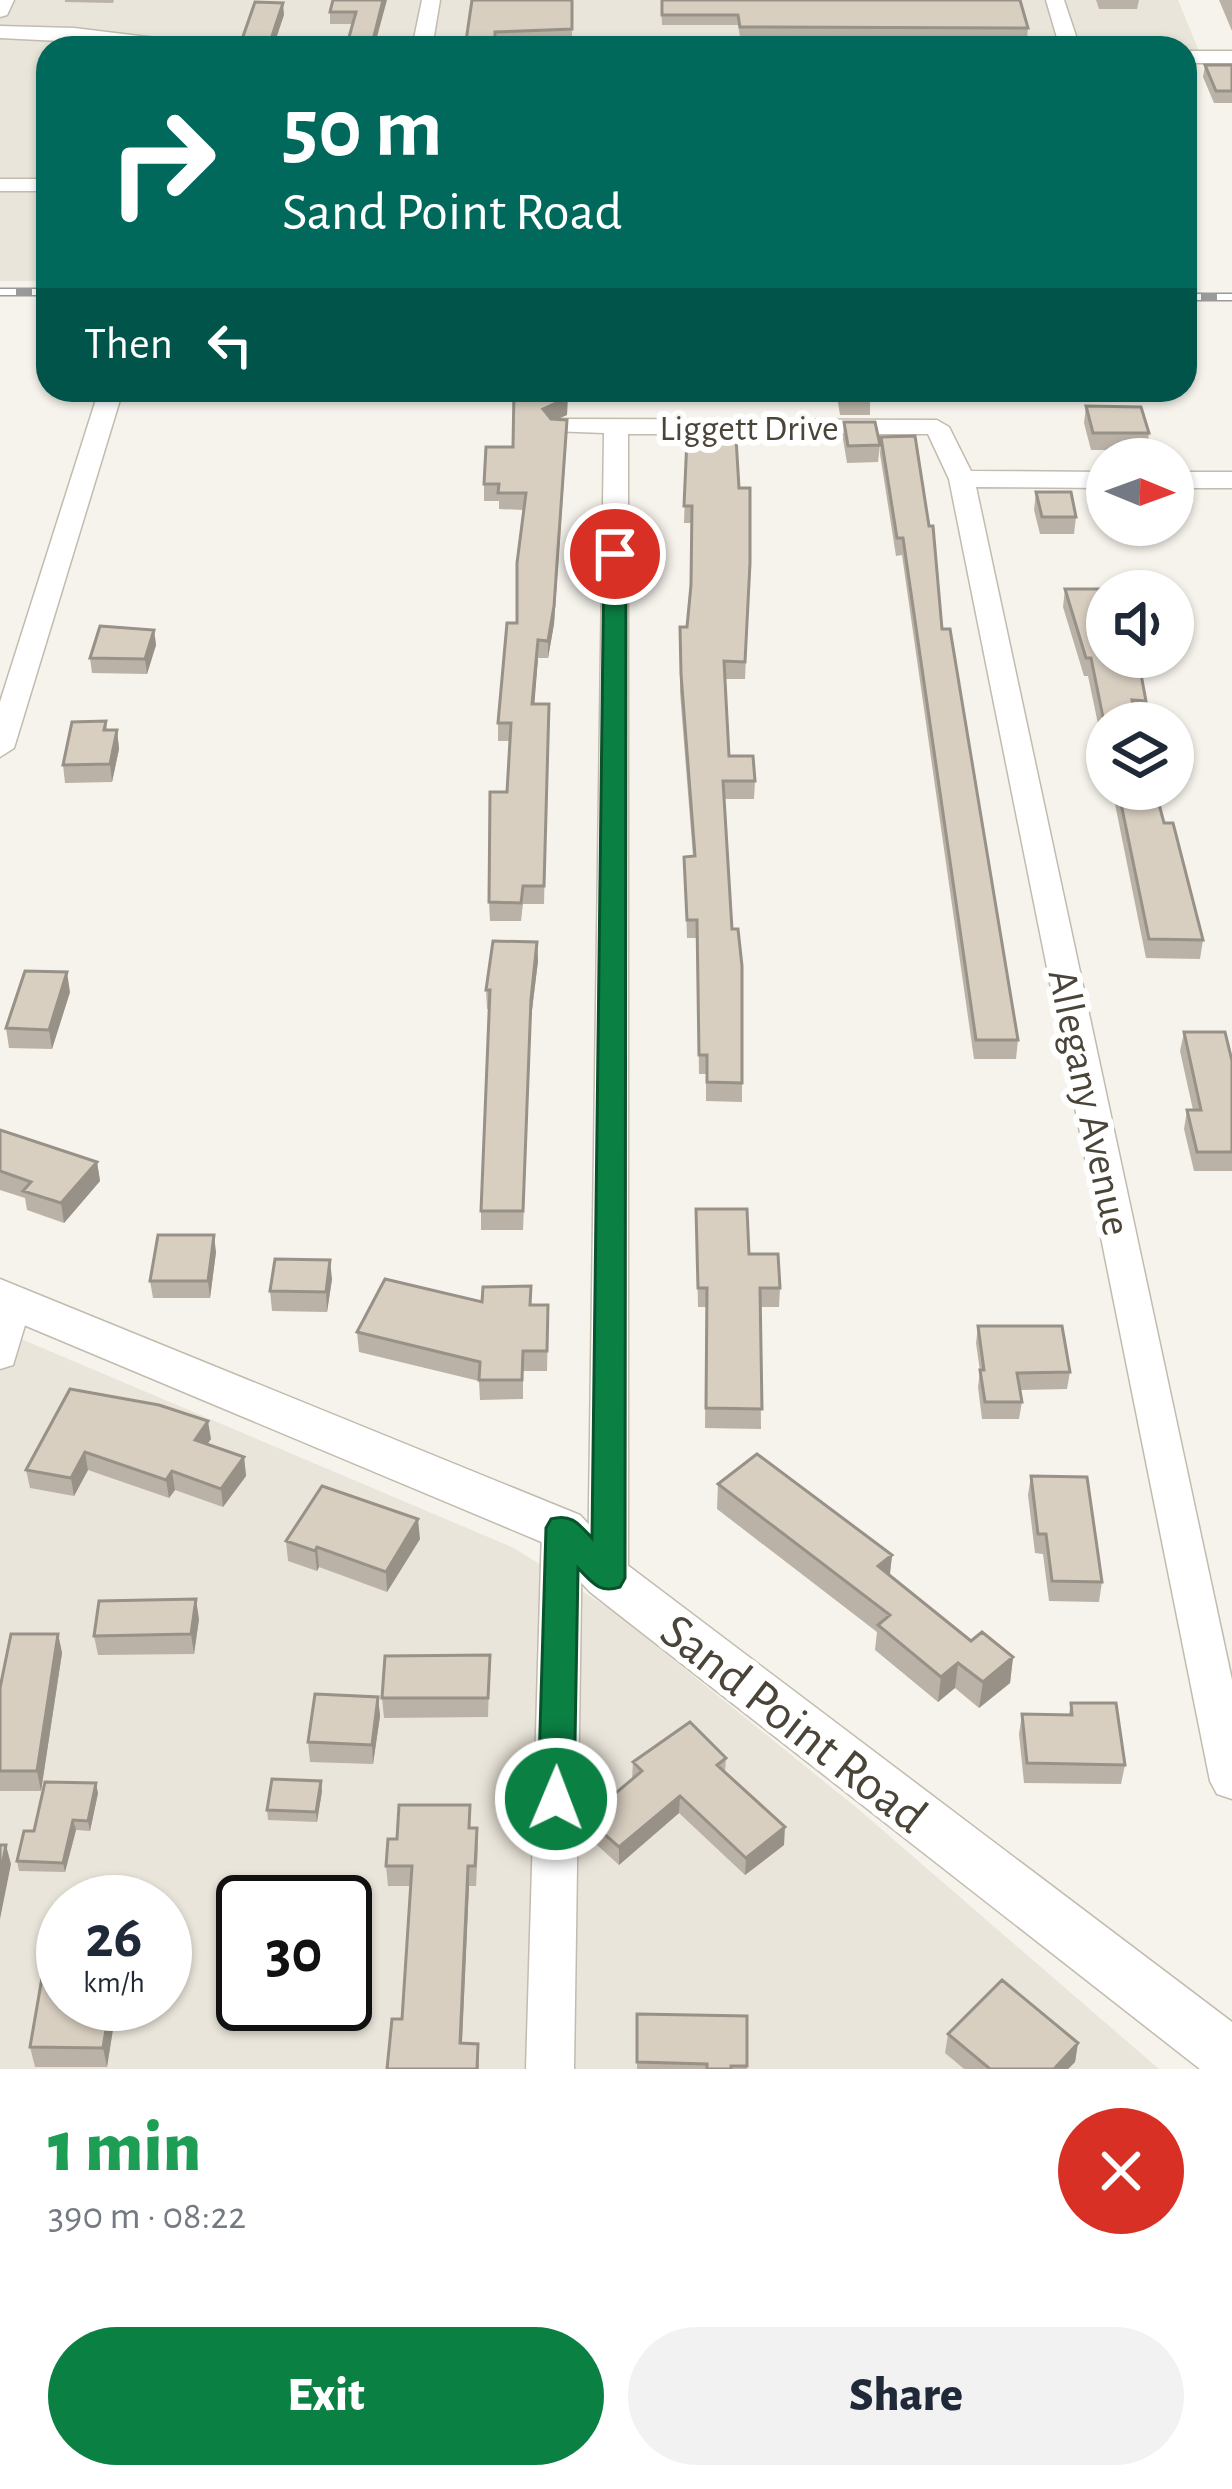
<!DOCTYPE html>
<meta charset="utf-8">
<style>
:root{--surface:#fff;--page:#f2f2f3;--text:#1f2937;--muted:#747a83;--accent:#0b8043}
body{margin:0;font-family:"Alegreya Sans",sans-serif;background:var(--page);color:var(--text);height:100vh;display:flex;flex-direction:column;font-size:45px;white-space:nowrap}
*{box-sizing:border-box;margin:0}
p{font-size:39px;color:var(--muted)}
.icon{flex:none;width:66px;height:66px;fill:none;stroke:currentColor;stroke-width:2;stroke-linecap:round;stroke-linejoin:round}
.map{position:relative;height:2069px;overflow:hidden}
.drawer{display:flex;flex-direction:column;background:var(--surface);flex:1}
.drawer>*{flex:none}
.top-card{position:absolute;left:36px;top:36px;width:1161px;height:366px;border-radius:36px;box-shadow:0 3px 9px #0004;background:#00695c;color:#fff;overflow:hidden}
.needle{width:78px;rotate:91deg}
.buttons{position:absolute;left:1086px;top:438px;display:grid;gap:24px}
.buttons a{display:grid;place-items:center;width:108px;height:108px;border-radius:50%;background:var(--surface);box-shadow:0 3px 9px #0004;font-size:60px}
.speed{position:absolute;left:36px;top:1875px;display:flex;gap:24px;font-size:60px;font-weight:700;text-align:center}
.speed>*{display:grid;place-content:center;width:156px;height:156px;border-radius:50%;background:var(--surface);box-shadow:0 3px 9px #0004;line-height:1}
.speed small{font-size:30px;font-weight:400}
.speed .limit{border:6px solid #111;border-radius:18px;background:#fff;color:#111}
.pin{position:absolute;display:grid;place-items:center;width:102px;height:102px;color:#fff;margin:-51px;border:6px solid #fff;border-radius:50%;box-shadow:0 3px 12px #0007}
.me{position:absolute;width:132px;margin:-66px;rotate:1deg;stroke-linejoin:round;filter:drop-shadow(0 0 9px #0008)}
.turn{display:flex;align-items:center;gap:42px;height:252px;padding:0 48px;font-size:54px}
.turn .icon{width:156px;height:156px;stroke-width:2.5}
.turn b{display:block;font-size:84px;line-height:102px}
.then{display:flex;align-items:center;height:114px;padding:0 48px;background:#0003;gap:24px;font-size:45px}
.round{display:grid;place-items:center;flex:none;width:126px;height:126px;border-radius:63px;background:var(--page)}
.summary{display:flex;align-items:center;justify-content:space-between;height:204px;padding:0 48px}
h1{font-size:72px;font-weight:800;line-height:90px;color:#1e9e55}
.button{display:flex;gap:24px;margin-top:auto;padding:24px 48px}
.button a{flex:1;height:138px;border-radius:72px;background:var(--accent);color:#fff;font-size:48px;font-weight:800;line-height:138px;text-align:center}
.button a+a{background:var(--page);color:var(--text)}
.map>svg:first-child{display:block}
.residential{fill:#eae5da;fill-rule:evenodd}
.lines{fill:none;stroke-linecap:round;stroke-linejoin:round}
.minor-casing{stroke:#c2bbae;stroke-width:3}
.tertiary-casing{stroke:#c2bbae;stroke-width:3}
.minor{fill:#fff;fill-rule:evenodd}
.tertiary{fill:#fff;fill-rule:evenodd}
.rail-casing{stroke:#9a9a9a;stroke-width:9}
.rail{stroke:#fff;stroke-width:6;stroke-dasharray:16;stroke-linecap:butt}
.wall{fill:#bab2a6}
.shaded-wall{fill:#979187}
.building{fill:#d8cfc1;stroke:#979187;stroke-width:3}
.route{fill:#0b8043;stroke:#07532c;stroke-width:3}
.labels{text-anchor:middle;stroke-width:12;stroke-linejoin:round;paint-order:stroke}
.far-street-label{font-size:36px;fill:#4b4439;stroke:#fff}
.street-label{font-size:42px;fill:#4b4439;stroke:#fff}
.near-street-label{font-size:51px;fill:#4b4439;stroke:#fff}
</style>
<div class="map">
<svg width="1232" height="2069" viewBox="0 0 1232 2069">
<rect width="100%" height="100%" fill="#f6f3ec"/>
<!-- residential -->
<path class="residential" d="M0,0H1178L1199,51L48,48V281H0Z
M0,1330L514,1548L613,1611L857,1808L1159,2069H0ZM63,1902H165V2004H63ZM243,1902H345V2004H243Z"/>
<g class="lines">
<defs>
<path id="minor" d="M0,0H14L7,15L0,17Z
M422,0H440L432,48H412Z
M1046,0H1064L1080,48H1060Z
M0,26L74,28L189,42L199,48L0,38Z
M1185,51H1232V63H1185Z
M0,179H48V191H0Z
M99,390H123L14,748L0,757V702Z
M560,419L937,420L949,427L971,471L1107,472V488L976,487L1232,1680V1799L1217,1794L1210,1781L949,479L928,434H628V1578L622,1589L608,1594L594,1589L588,1578L604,433L551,431L548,426Z
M1173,472H1232V488H1173Z
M14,1289L27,1293L32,1302L13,1365L0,1369V1294Z
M562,1513L576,1518L582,1529L574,2069H526L542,1529L548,1518Z"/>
<path id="tertiary" d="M0,1279L580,1515L626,1564L1232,2022V2069H1200L590,1592L544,1543L0,1315Z"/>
</defs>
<!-- minor casing -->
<use href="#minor" class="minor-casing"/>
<!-- tertiary casing -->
<use href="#tertiary" class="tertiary-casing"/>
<!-- minor -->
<use href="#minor" class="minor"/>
<!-- tertiary -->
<use href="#tertiary" class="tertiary"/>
<defs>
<path id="rail" d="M0,292H48
M1185,297H1232"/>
</defs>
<!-- rail casing -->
<use href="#rail" class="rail-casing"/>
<!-- rail -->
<use href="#rail" class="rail"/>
</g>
<!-- wall -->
<path class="wall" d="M65,0H114L113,3L65,2Z
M387,0L353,24H330V12Z
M472,0H572V39L496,42Z
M661,0L1028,28L1027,38L740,37L738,25H662Z
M1096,0H1139L1137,9H1099Z
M1219,0H1232V31Z
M1205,65H1232V103H1214L1203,77Z
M498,390H568L567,415L556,419L567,420V436L554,624L548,658H538L534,704H549L544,904H523L521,921H490L489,902L507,792L510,741H498V723L517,623L524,510L499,509V501H484V484L513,447L514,400L499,401Z
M836,390H870V415H840Z
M1086,406L1149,433L1147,450H1091L1084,423Z
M844,422L880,445L878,462L847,463L843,439Z
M881,437L942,629L1018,1040L1016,1059H974L902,555L896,556L880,454Z
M687,438L739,488L750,563L745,679H725L729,756L755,781L754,799H724L742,1083V1102L706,1101V1074H699L697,938H687L684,857L693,856L680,692V627H687L691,587V523H684Z
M1036,492L1076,517L1074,534H1040L1034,510Z
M1065,589L1149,657L1147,676H1141L1146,701L1144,719L1107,723V767L1088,676H1084L1063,607Z
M154,630L156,645L147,674L92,673L90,658Z
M106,721L107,730H117L119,749L112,782L65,783L63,765Z
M1112,789H1155L1164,823L1203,940L1200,959L1146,958Z
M537,942L538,961L531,1018L523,1230H481V1211L490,1009H487L486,990Z
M70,992L52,1049L9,1048L6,1028Z
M1184,1032L1232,1061V1171H1194L1184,1129L1187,1110H1193L1180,1051Z
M0,1130L97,1162L100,1181L64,1223L27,1210L25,1198L0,1190Z
M696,1209L749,1254L780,1288L779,1307H760L761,1429L705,1428L706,1307H698Z
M216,1252L210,1298H153L150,1281Z
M332,1279L327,1312L272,1311L270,1291Z
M482,1302L531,1305L548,1324L547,1371H523V1399L480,1400L479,1381L359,1352L357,1332Z
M978,1326L1070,1372L1067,1389L1020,1390L1022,1402L1019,1419H982L978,1387L980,1371L976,1343Z
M70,1389L211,1439L207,1444L244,1457L246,1476L223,1507L175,1490L169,1498L88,1470L74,1496L30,1488L26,1470Z
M1031,1476L1102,1582L1099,1602L1049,1601L1043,1554L1035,1553L1028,1495Z
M718,1484L892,1555L890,1576L971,1641L1013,1657L1010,1683L979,1708L955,1688L938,1702L875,1650L877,1632L717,1509Z
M420,1539L387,1592L319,1567L317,1571L288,1561L286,1541Z
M199,1619L194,1654L98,1655L94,1636Z
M58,1634L62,1653L41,1791H0V1688Z
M490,1655L488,1717L384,1718L382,1698Z
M378,1697L380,1716L373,1764L310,1762L308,1742Z
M1071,1703L1125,1765L1121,1784L1024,1783L1019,1734L1022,1714H1069Z
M726,1758L725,1772L784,1845L745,1875L679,1813L619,1865L586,1835V1818L632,1779L633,1762Z
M322,1791L317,1822L268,1820L267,1810Z
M98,1793L90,1831L76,1830L65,1872L19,1871L17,1861L34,1831Z
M471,1828H477L478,1848L476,1886H469L462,2043L478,2044L479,2069H387L402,2019L411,1886H388L386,1866Z
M63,2004H117L107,2067H35L30,2047Z
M637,2014L747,2066V2069H637Z
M948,2034L1078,2043L1075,2062L1068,2069H964L945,2053Z"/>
<!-- shaded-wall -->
<path class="shaded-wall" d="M383,0H387L374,48H371Z
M283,3L284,15L273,48H268Z
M568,390L567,415L544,425L543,409Z
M567,420L554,624L548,658V641Z
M154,630L156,645L147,674L145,659Z
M538,640V658L533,722L532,704Z
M117,730L119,749L112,782L110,764Z
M537,942L538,961L531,1018L523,1230L531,999Z
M67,972L70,992L52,1049L49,1030Z
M97,1162L100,1181L64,1223L61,1203Z
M214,1235L216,1252L210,1298L208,1281Z
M330,1260L332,1279L327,1312L326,1292Z
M208,1421L211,1439L197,1458L195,1440Z
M85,1452L88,1470L74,1496L71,1478Z
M244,1457L246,1476L223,1507L221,1489Z
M172,1471L175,1490L169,1498L166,1480Z
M418,1519L420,1539L387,1592L386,1572Z
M317,1547L319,1567L317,1571L315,1551Z
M892,1555L889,1580L878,1566Z
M196,1599L199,1619L194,1654L191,1634Z
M58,1634L62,1653L41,1791L37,1771Z
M1013,1657L1010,1683L979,1708L983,1682Z
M958,1663L955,1688L938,1702L941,1677Z
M378,1697L380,1716L373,1764L372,1745Z
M321,1781L322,1791L317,1822L316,1812Z
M96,1783L98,1793L90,1831L88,1821Z
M680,1796L679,1813L619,1865V1847Z
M73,1820L76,1830L65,1872L63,1863Z
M785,1827L784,1845L745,1875L746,1858Z
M6,1845L11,1864L0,1919V1876Z
M468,1866L469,1886L461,2062L460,2043Z
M110,2004H117L107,2067L103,2048Z
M1078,2043L1075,2062L1068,2069H1054Z"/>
<!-- building -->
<path class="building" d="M333,0H383L371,48H346L356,12H330Z
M472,0H572V29L495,32V48H465Z
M662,0H1020L1028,28L740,27L738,15H662Z
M255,2L283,3L268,48H239Z
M1205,65H1232V91H1216Z
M514,390H567V398L543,409L551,419L567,420L554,606L548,641L538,640L532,704H549L544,886H523L521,903L489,902L490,792H507L511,723H498L507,623H517V563L526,493H498L499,484H484L486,447H513Z
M839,390H870L871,399H841Z
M1086,406L1141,407L1149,433H1093Z
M844,422H875L880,445L848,446Z
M915,436L929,526H933L942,629H950L1018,1040H976L903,538H897L881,437Z
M687,438H736L739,488H750V563L745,662L724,661L729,756H753L755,781H723L732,929H738L742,966V1083L707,1082V1055H699L697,920H687L684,857L695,856L681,674L680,627H687L691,585L692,506H684Z
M1036,492H1071L1076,517H1042Z
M1065,589H1130V591H1107V657H1149L1138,658L1146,701L1132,700L1138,723H1107V737L1091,658H1086Z
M100,626L154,630L145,659L90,658Z
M106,721L104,730H117L110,764L63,765L72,722Z
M1118,789H1155L1164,823H1173L1203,940L1149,939Z
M493,941L537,942L531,999L523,1211H481L490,990H486Z
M25,971L67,972L49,1030L6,1028Z
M1184,1032H1225L1232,1061V1152H1197L1187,1110H1201Z
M0,1130L97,1162L61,1203L23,1191L31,1182L0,1171Z
M696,1209H747L749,1254H778L780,1288H760L762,1409L706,1408L707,1288H698Z
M158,1235H214L208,1281H150Z
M275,1259L330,1260L326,1292L270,1291Z
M385,1279L482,1302L483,1287L531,1286L530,1305H548L547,1351H523L522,1380H479L480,1362L357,1332Z
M978,1326H1062L1070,1372L1017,1373L1022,1402H985L980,1370H984Z
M70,1389L159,1405L208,1421L195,1440L244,1457L221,1489L172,1471L166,1480L85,1452L71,1478L26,1470Z
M757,1454L892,1555L878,1566L971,1641L982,1632L1013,1657L983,1682L958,1663L941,1677L878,1625L890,1615L718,1484Z
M1031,1476L1087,1477L1102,1582L1052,1581L1046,1534H1038Z
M322,1486L418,1519L386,1572L317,1547L315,1551L286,1541Z
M196,1599L191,1634L94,1636L99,1601Z
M11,1634H58L37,1771H0V1688Z
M490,1655L488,1698H382L385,1656Z
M315,1694L378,1697L372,1745L308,1742Z
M1071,1703H1116L1125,1765L1027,1763L1022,1714L1072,1715Z
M690,1722L726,1758L717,1765L785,1827L746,1858L680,1796L619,1847L586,1818L642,1771L633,1762Z
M272,1779L321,1781L316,1812L267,1810Z
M45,1782L96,1783L88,1821L73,1820L63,1863L17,1861L24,1831H34Z
M399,1805H470L469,1828H477L475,1866H468L460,2043L478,2044L477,2069H387L392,2019H402L412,1866H386L388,1839H397Z
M0,1845H6L0,1876Z
M43,1972H63V2004H110L103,2048L30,2047Z
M1002,1980L1078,2043L1054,2069H990L948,2034Z
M637,2014L747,2016V2066H731V2069H707V2064L637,2062Z"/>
<!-- route -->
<path class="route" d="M615,548L626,554L625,1578L620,1587C599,1594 592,1582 578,1568L574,1799L569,1810L556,1814L543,1810L538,1799L546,1528L551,1519C571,1513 579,1524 592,1538L604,554Z"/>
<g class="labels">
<!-- far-street labels -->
<g class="far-street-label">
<text x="749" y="440">Liggett Drive</text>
</g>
<!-- street labels -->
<g class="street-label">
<text transform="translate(1091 1102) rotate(78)" y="15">Allegany Avenue</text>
</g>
<!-- near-street labels -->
<g class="near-street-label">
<text transform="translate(795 1722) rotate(38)" y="18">Sand Point Road</text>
</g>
</g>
</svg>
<div class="buttons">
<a><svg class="needle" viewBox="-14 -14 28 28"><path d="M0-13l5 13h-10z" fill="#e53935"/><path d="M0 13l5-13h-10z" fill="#747a83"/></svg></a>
<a><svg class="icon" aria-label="sound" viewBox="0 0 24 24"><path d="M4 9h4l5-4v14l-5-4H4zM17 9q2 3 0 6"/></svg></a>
<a><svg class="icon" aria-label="layers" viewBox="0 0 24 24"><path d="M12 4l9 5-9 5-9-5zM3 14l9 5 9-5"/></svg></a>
</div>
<div class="speed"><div>26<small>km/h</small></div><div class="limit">30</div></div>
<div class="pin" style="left:615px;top:554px;background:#d93025"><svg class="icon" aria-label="arrive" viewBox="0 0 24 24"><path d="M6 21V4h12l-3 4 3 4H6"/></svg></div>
<svg class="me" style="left:556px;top:1799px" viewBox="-20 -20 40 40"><circle r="17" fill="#0b8043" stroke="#fff" stroke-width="3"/><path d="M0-11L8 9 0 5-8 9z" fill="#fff"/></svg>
<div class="top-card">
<div class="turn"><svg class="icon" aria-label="right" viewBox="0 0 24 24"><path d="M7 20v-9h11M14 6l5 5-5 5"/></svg><div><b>50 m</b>Sand Point Road</div></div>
<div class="then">Then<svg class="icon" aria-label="left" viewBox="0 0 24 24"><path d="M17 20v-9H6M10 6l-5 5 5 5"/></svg></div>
</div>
</div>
<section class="drawer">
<div class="summary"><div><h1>1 min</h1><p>390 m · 08:22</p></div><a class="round" style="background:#d93025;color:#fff"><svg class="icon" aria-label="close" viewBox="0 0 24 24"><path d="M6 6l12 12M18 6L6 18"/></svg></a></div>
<div class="button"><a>Exit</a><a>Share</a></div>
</section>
